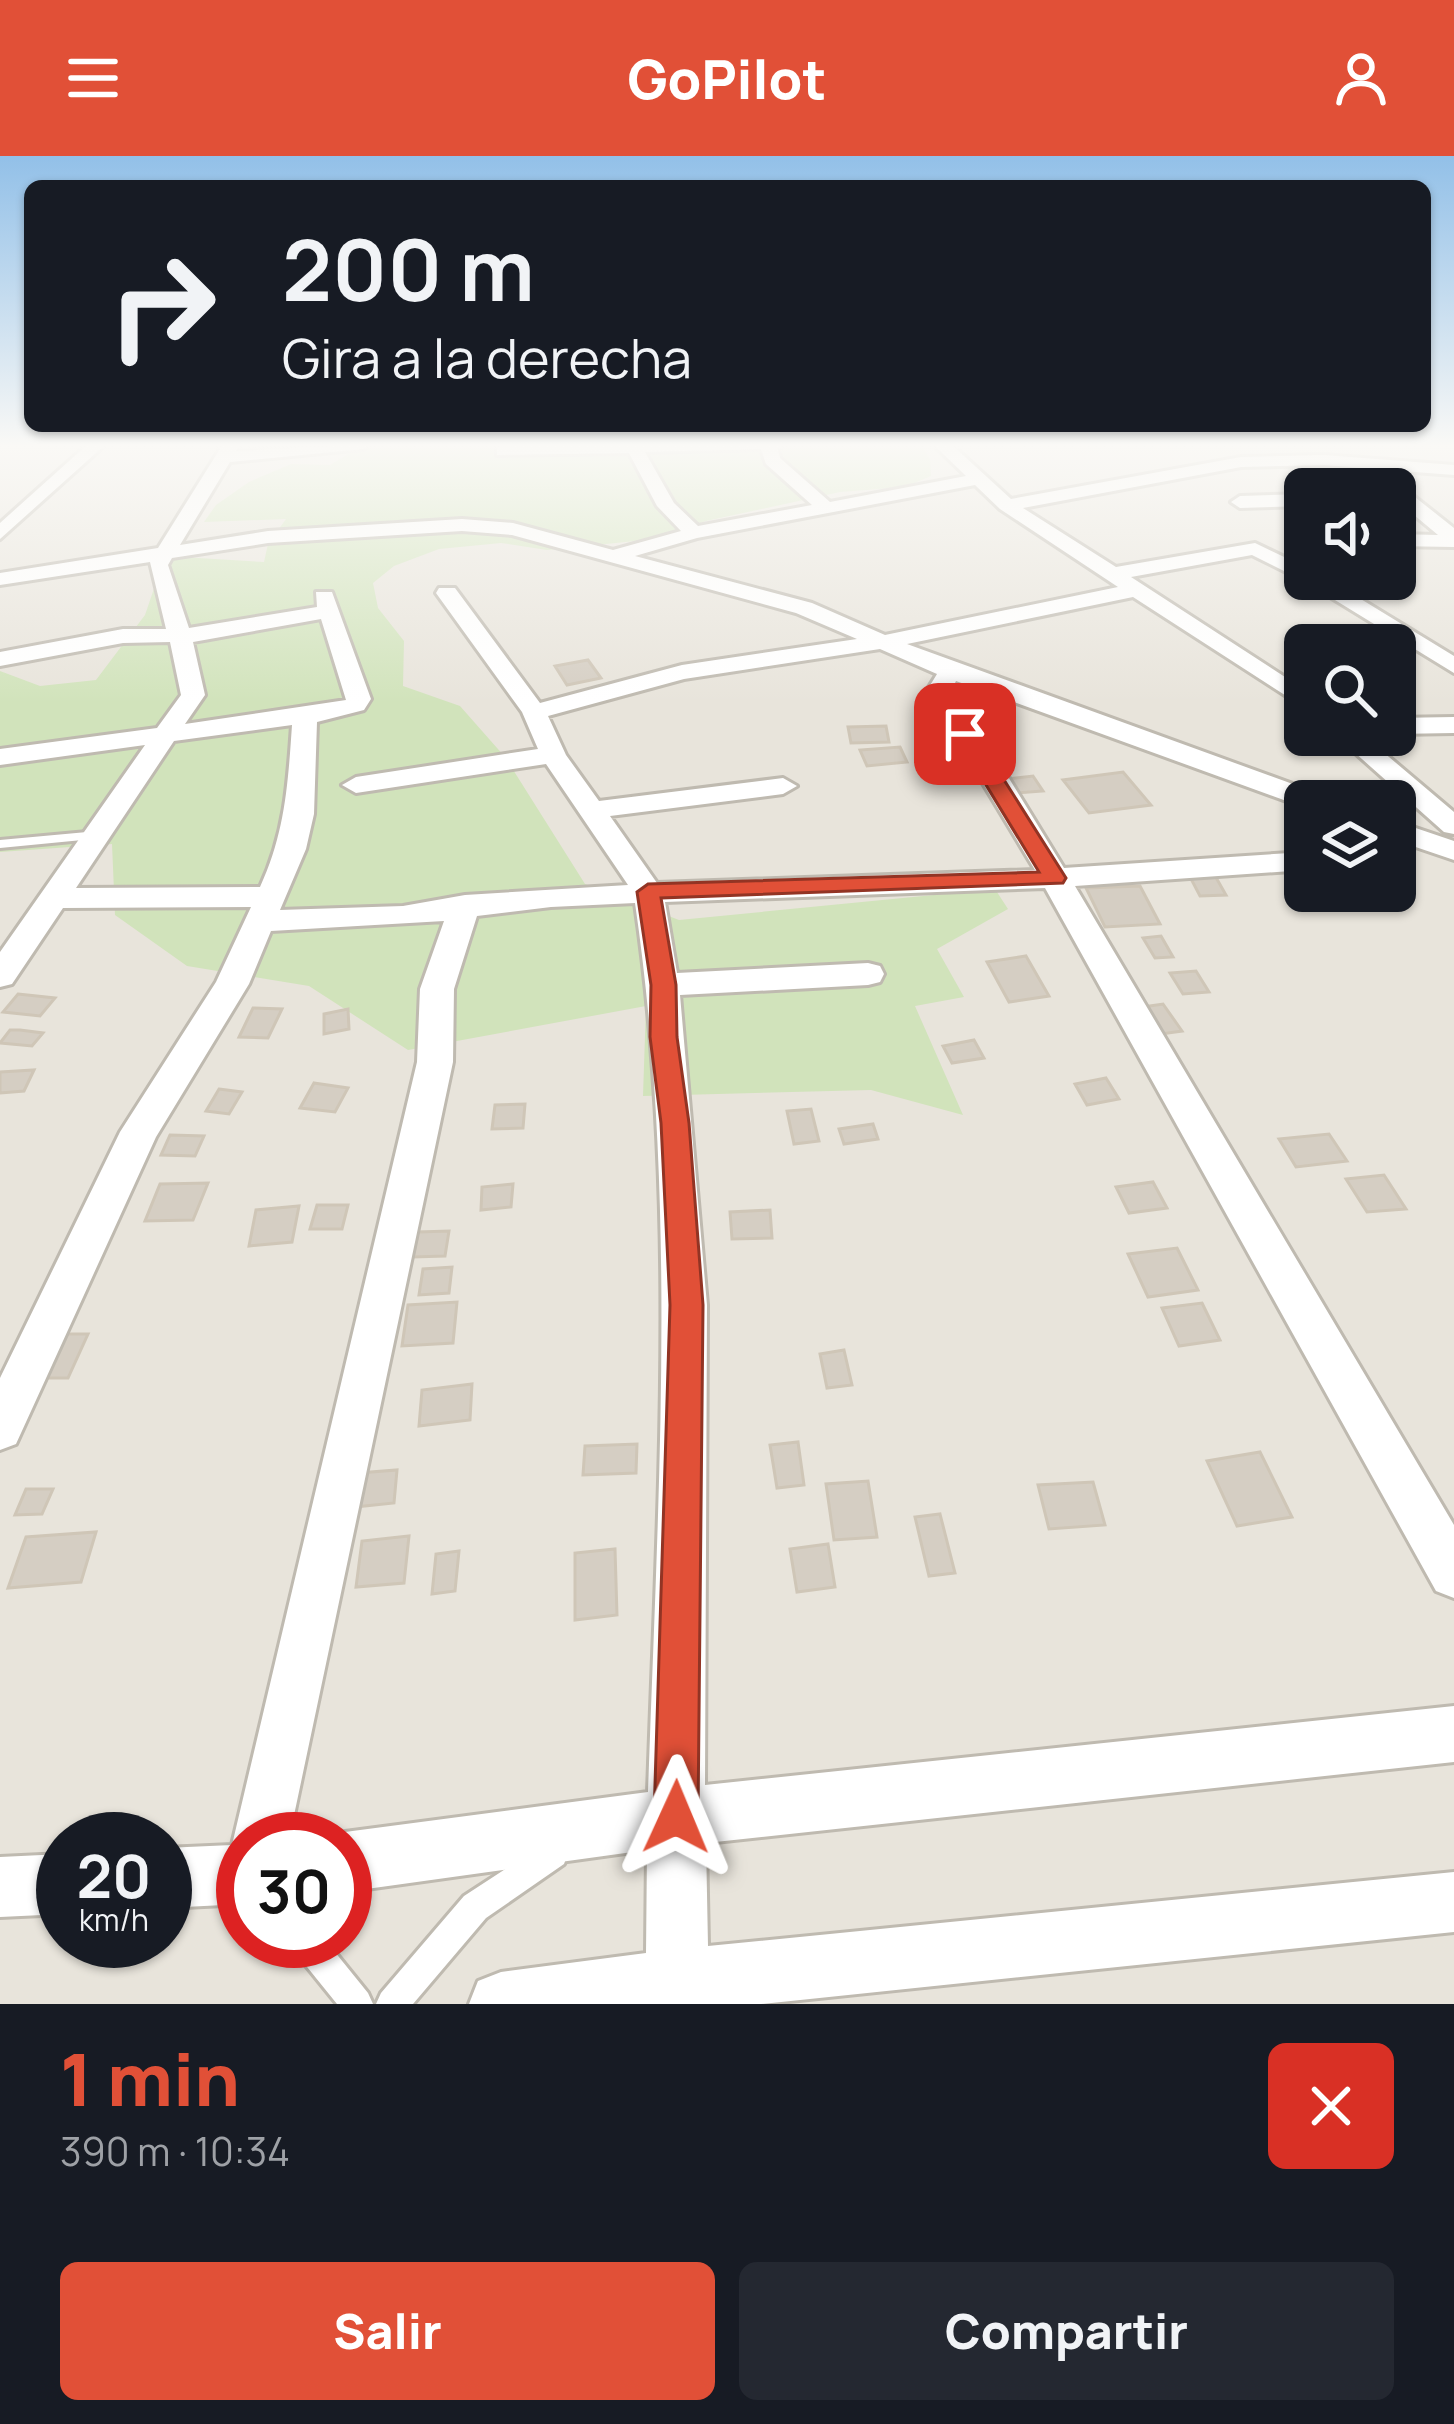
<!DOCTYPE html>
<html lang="es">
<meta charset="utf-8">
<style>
:root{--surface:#171b24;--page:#242831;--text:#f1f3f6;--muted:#9ea1a6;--accent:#e15037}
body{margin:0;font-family:Manrope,sans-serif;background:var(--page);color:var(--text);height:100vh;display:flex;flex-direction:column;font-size:45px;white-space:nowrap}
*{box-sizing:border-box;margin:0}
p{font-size:39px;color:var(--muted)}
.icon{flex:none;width:66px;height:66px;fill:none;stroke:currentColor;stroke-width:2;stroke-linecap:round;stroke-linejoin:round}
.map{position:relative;height:1848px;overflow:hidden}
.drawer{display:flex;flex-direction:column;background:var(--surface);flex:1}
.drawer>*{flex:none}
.hud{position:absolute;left:24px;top:24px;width:1407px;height:252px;border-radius:18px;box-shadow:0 3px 9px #0004;background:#171b24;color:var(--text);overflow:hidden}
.fabs{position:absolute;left:1284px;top:312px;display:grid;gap:24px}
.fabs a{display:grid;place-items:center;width:132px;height:132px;border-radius:18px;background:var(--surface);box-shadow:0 3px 9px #0004;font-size:60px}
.speed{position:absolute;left:36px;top:1656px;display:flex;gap:24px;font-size:60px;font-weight:700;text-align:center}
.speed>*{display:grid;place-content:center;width:156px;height:156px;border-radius:50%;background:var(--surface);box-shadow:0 3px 9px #0004;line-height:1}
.speed small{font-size:30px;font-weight:400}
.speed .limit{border:18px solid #d22;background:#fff;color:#111}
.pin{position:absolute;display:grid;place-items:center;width:102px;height:102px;color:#fff;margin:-51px;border-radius:24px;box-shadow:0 6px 18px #0006}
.me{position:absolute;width:132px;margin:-66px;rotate:1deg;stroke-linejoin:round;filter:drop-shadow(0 0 9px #0008)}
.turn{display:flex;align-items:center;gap:42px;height:252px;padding:0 60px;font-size:54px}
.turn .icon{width:156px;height:156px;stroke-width:2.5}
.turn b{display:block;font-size:84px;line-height:102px}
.round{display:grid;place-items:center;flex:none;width:126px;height:126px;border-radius:18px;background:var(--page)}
.summary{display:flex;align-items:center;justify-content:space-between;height:204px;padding:0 60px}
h1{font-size:72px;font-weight:800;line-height:90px;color:var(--accent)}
.primary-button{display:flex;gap:24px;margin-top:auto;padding:24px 60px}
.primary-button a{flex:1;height:138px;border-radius:18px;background:var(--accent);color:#fff;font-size:48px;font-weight:800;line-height:138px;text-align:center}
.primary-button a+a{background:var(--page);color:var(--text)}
header{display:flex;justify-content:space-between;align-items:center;height:156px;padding:0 60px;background:var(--accent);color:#fff;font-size:54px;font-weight:800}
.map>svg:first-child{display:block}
.residential{fill:#e8e4db;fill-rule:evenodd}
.green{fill:#d1e3bb}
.building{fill:#d5cec3;stroke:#cfc6b7;stroke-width:3}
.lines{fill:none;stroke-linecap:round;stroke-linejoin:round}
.service-casing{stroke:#bfbab0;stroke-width:6}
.minor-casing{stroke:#bfbab0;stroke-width:6}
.service{fill:#fff;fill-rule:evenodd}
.minor{fill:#fff;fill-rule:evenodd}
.route{fill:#e15037;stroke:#923424;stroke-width:3}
</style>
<header><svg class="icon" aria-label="menu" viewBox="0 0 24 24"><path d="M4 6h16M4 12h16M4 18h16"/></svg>GoPilot<svg class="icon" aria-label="person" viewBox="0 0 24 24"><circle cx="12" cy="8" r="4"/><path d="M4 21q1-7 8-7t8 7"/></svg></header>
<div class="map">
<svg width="1454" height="1848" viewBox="0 0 1454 1848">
<rect width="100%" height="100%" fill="#f4f2ec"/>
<!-- residential -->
<path class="residential" d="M0,288H1454V1848H0ZM1305,333H1395V423H1305ZM1305,489H1395V579H1305ZM1305,645H1395V735H1305ZM63,1683H165V1785H63ZM243,1683H345V1785H243Z"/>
<!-- green -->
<path class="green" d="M365,288H920L930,303L931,320L905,331L840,336L706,365L655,383L547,394L501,387L439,393L394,410L373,427L378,452L404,485L403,530L460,550L505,601L585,728L679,764L995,733L1008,753L937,793L964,841L915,850L963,959L871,934L643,940L646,850L408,894L309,830L187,810L115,759L112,688L0,696V515L40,530L96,524L145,459L165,400L264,406L268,388L286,363L204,366L216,349L249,326L291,308L330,309Z"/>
<!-- building -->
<path class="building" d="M588,504L601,522L567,529L555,510Z
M886,570L889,586L851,587L848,571Z
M900,591L907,606L867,610L860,594Z
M1123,616L1151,649L1089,657L1063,624Z
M1033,620L1043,635L1016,637L1007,623Z
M1214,718L1226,739L1200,740L1189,719Z
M1140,730L1160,768L1105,771L1086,732Z
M1161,780L1173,801L1155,802L1143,782Z
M1026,800L1049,840L1009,846L987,806Z
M1196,815L1209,836L1183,838L1170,817Z
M18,838L55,842L40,860L3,856Z
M1163,848L1182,875L1154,879L1136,852Z
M253,852L282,853L268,882L239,881Z
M348,853L349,873L324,878V858Z
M10,874H20L43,877L32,890L0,887Z
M974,884L984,902L952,907L943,890Z
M34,914L24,935L0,937V916Z
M1106,922L1119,943L1087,949L1075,928Z
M314,927L348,932L335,956L300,952Z
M219,933L242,936L229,958L206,955Z
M525,948L523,972L492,973L495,949Z
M811,953L819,985L794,988L787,955Z
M873,968L878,983L844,988L839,973Z
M1329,978L1347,1005L1296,1011L1279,983Z
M170,979L204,980L195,1000L161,999Z
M1384,1019L1406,1053L1367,1056L1346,1023Z
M1153,1026L1167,1052L1129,1057L1116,1031Z
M208,1027L193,1064L145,1065L160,1028Z
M513,1028L511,1051L481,1054L482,1031Z
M317,1049H348L342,1073H310Z
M299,1050L292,1086L249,1090L256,1054Z
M770,1054L772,1082L732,1083L730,1056Z
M449,1075L445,1100L413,1101L418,1076Z
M1177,1092L1198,1134L1148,1141L1128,1098Z
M452,1111L449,1137L419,1139L423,1113Z
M457,1146L453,1187L402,1190L408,1149Z
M1202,1147L1220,1184L1179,1190L1162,1152Z
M59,1178H88L68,1222H39Z
M844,1194L852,1229L827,1232L820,1198Z
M472,1228L470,1264L419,1270L422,1234Z
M798,1286L804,1329L777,1332L770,1289Z
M637,1288L636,1317L583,1319L585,1290Z
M1260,1296L1292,1361L1237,1370L1207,1305Z
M397,1314L394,1347L355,1351L359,1317Z
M868,1325L877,1381L834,1384L826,1328Z
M1093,1326L1105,1369L1049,1373L1038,1329Z
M26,1333H53L42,1358L15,1359Z
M940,1358L955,1417L929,1420L915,1361Z
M96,1376L81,1426L8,1432L26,1381Z
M409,1380L404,1427L356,1431L362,1385Z
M828,1388L835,1431L797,1436L790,1393Z
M615,1393L617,1459L575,1464V1397Z
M459,1395L455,1435L432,1438L436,1398Z"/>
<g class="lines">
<defs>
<path id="service" d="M98,675L105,679L103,682L0,692V684Z
M553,1682L564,1686L568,1697L564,1708L486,1762L413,1848H376L381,1837L464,1740Z
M290,1785H326L368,1837L373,1848H337L295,1796Z"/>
<path id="minor" d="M88,288H106L0,383V367Z
M223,288H240L236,295L371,288L363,293L230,306L180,389L268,375L462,363L513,367L613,394L681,375L657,350L629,297L497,299V291L503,290L786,288L778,293L780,302L830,346L966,320L933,288H951L1011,343L1241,301L1324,299L1454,309V319L1324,309L1241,311L1023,352L1116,411L1255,387L1305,411V423H1328L1454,500V517L1304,425L1252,399L1131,421L1305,534V552L1133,441L907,488L1323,639L1327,645H1305L1303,651L956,525L953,531L1064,712L1305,696V714L1075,730L1454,1369V1442L1436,1435L1045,732L665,746L677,817L868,807L880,810L884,818L880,826L868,829L680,839L707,1149L705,1629L1454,1550V1606L706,1687L708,1790L1454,1716V1776L761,1848H469L478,1825L501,1816L646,1797L647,1694L345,1736V1683H328L345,1676L648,1636C658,1339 678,1042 635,747L551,751L477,760L454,833L453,906L289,1683H243V1748L165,1752V1692L232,1689L417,906L420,833L444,765L271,775L249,828L156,981L16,1288L0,1294V1222L120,976L216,826L251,751L63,752L12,828L0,831V796L145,589L0,609V593L157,572L181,539L170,486L123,487L0,510V496L123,473H166L150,406L0,429V417L158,392ZM761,293L766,308L812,349L698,370L674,347L645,296ZM975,329L1000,353L1118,431L885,479L812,447L635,400L697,382ZM462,375L512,379L796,457L857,483L682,509L540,547L455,432H439L436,437L522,556L538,593L356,621L342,629L356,637L546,608L628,729L465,739L403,750L280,754L306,693L314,658L317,566L364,554L371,543L332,436H316L317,451L189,472L168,409L172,402L268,387ZM321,463L346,544L185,568L205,539L193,486ZM880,493L937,518L929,531L931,541L1035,714L657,727L610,660L783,638L797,630L783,622L599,645L566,599L548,560L684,523ZM292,569C288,628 285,677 260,731L76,732L174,585Z
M1389,330H1401L1454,372V391L1395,390V378L1438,379L1395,343V333Z
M1305,338V350L1240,352L1231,346L1240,340Z
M1454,561V577L1395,578V562Z
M1335,579H1363L1454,656V678L1444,676Z
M1395,665L1454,685V704L1395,684Z
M63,1698V1758L0,1761V1701Z"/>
</defs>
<!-- service casing -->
<use href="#service" class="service-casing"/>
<!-- minor casing -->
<use href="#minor" class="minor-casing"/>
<!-- service -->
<use href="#service" class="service"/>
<!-- minor -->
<use href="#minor" class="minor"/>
</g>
<!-- sky -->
<linearGradient id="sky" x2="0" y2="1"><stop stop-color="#92c0e8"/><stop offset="0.53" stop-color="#faf9f6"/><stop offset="1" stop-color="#faf9f6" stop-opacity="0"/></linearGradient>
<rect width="1454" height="547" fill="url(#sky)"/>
<!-- route -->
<path class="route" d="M958,573L975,578L1066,722L1063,727L661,742L676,829L677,881L689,967L703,1149L698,1661L692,1677L676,1684L660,1677L654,1661L670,1149L661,967L650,881L651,829L637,736L648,728L1039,716L955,578Z"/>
</svg>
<div class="fabs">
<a><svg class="icon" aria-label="sound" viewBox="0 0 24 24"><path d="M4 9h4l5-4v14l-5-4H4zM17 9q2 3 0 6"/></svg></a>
<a><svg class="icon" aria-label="search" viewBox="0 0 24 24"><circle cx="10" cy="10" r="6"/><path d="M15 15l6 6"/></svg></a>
<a><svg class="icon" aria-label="layers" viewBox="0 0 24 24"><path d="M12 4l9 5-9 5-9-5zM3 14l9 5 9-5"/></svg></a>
</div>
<div class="speed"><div>20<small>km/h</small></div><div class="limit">30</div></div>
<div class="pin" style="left:965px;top:578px;background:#d93025"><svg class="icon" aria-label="arrive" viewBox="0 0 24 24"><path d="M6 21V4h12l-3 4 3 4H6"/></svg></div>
<svg class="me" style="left:676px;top:1661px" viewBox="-20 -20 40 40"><path d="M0-17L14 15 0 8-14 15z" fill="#e15037" stroke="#fff" stroke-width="4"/></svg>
<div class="hud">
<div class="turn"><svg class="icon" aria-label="right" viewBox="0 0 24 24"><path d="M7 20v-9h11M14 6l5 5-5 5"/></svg><div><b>200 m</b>Gira a la derecha</div></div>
</div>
</div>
<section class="drawer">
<div class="summary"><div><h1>1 min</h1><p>390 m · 10:34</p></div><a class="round" style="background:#d93025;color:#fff"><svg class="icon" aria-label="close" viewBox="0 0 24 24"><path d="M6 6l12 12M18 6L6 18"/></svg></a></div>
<div class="primary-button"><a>Salir</a><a>Compartir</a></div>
</section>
